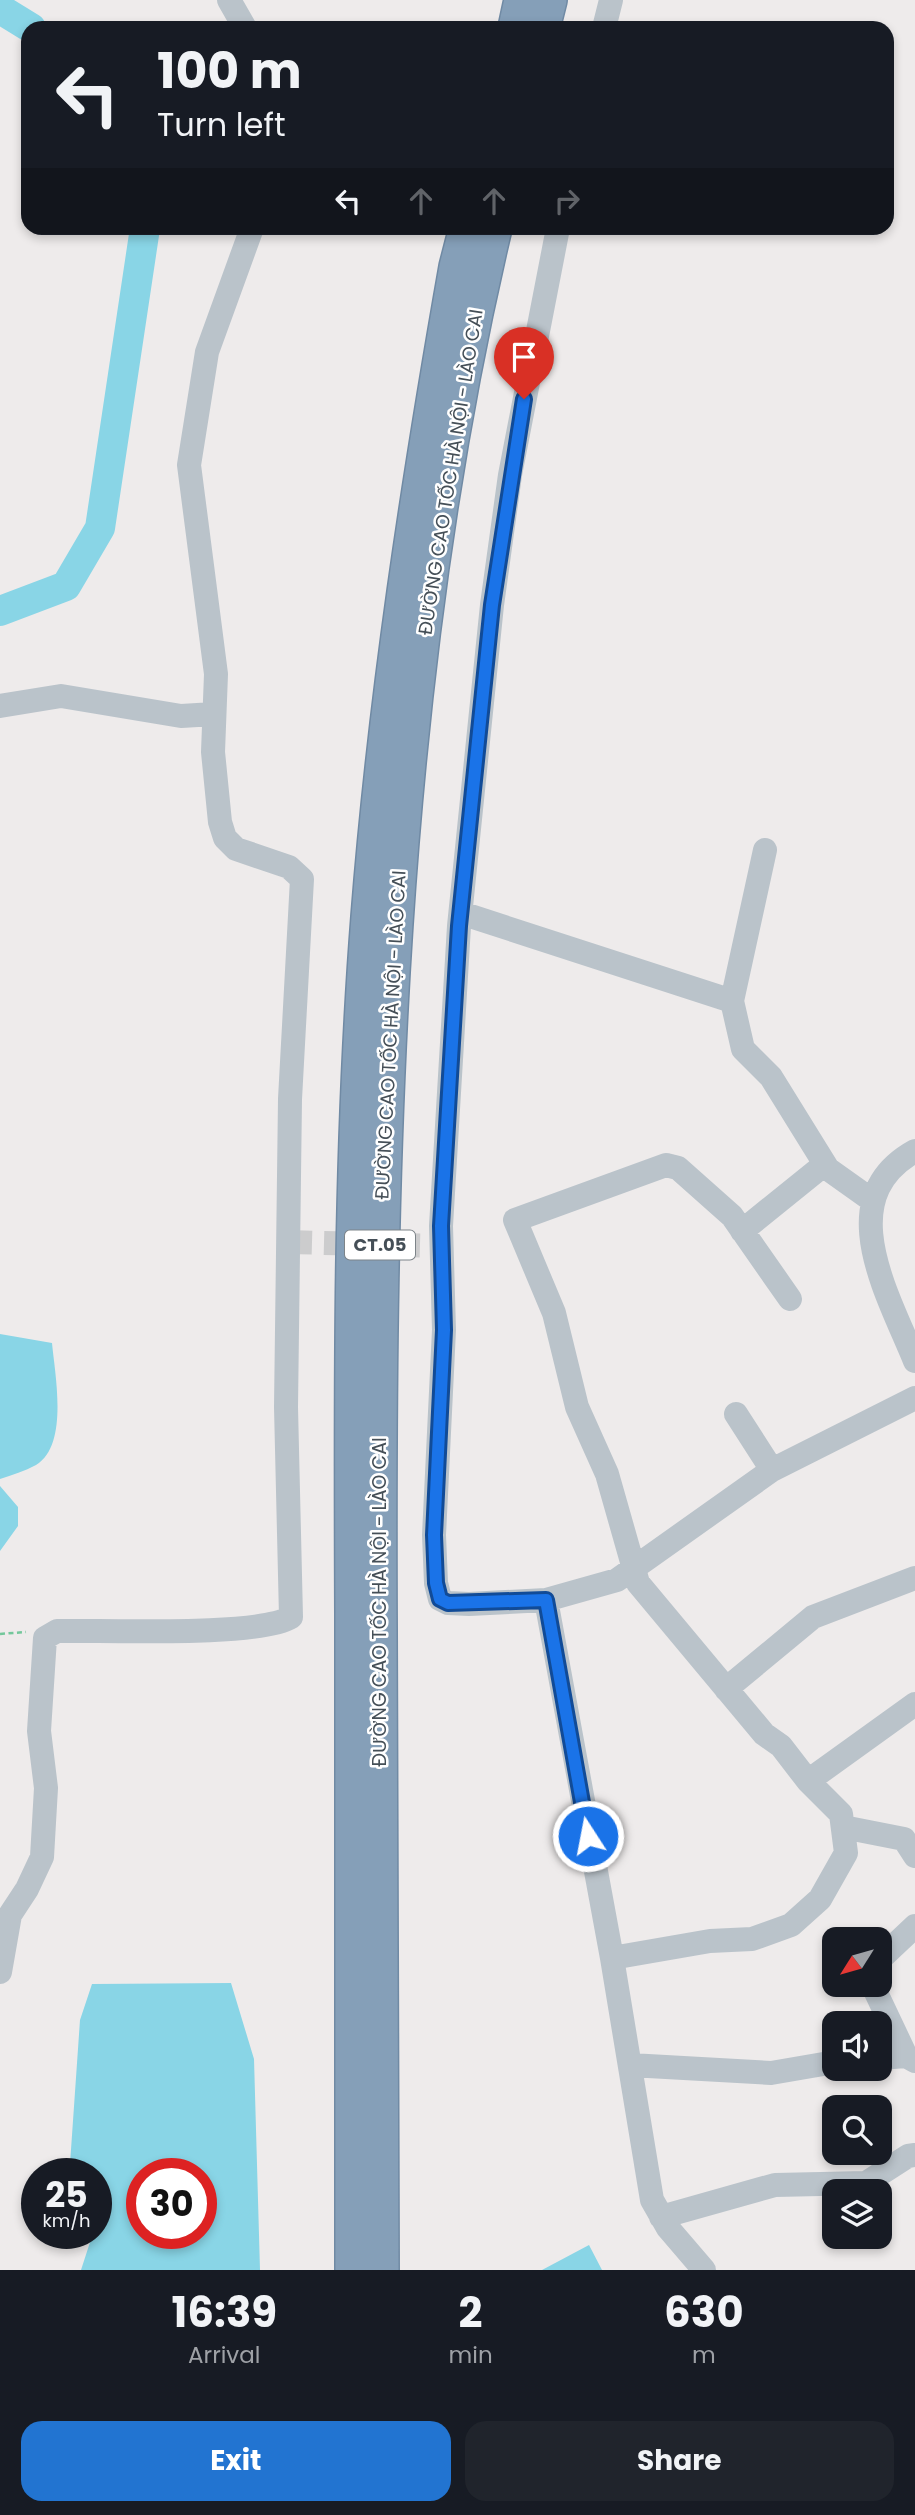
<!DOCTYPE html>
<meta charset="utf-8">
<style>
:root{--surface:#171b24;--page:#20242c;--text:#f1f3f6;--muted:#9ea1a6;--accent:#2274d1}
body{margin:0;font-family:Poppins,sans-serif;background:var(--page);color:var(--text);height:100vh;display:flex;flex-direction:column;font-size:26px;white-space:nowrap}
*{box-sizing:border-box;margin:0}
p{font-size:23px;color:var(--muted)}
.icon{flex:none;width:38px;height:38px;fill:none;stroke:currentColor;stroke-width:2;stroke-linecap:round;stroke-linejoin:round}
.map{position:relative;height:2270px;overflow:hidden}
.details{display:flex;flex-direction:column;background:var(--surface);flex:1}
.details>*{flex:none}
.top-card{position:absolute;left:21px;top:21px;width:873px;height:214px;border-radius:21px;box-shadow:0 4px 10px #0003;background:#171b24;color:var(--text);overflow:hidden}
.needle{width:46px;rotate:233deg}
.fabs{position:absolute;left:822px;top:1927px;display:grid;gap:14px}
.fabs a{display:grid;place-items:center;width:70px;height:70px;border-radius:14px;background:var(--surface);box-shadow:0 4px 10px #0003;font-size:35px}
.speed{position:absolute;left:21px;top:2158px;display:flex;gap:14px;font-size:35px;font-weight:700;text-align:center}
.speed>*{display:grid;place-content:center;width:91px;height:91px;border-radius:50%;background:var(--surface);box-shadow:0 4px 10px #0003;line-height:1}
.speed small{font-size:18px;font-weight:400}
.speed .limit{border:10px solid #d22;background:#fff;color:#111}
.pin{position:absolute;display:grid;place-items:center;width:60px;height:60px;color:#fff;margin:-72px -30px;border-radius:50% 50% 50% 0;rotate:-45deg;box-shadow:0 0 7px #0007}
.pin .icon{rotate:45deg}
.me{position:absolute;width:77px;margin:-38px;rotate:349deg;stroke-linejoin:round;filter:drop-shadow(0 0 5px #0008)}
.turn{display:flex;align-items:center;gap:24px;height:147px;padding:0 21px;font-size:32px}
.turn .icon{width:91px;height:91px;stroke-width:2.5}
.turn b{display:block;font-size:49px;line-height:60px}
.lanes{display:flex;align-items:center;height:66px;padding:0 21px;background:#0003;justify-content:center;gap:35px;direction:ltr}
.lanes .off{opacity:.35}
.eta{display:flex;justify-content:space-evenly;align-items:center;height:119px;text-align:center}
.eta b{font-size:42px;font-weight:700;line-height:49px}
.action{display:flex;gap:14px;margin-top:auto;padding:14px 21px}
.action a{flex:1;height:80px;border-radius:21px;background:var(--accent);color:#fff;font-size:28px;font-weight:700;line-height:80px;text-align:center}
.action a+a{background:var(--page);color:var(--text)}
.map>svg:first-child{display:block}
.water{fill:#89d5e6;fill-rule:evenodd}
.lines{fill:none;stroke-linecap:round;stroke-linejoin:round}
.river{stroke:#89d5e6;stroke-width:30}
.minor-tunnel{stroke:#cccccd;stroke-width:24;stroke-dasharray:24 12;stroke-linecap:butt}
.highway-casing{stroke:#708aa4;stroke-width:38}
.path{stroke:#74c79b;stroke-width:2.5;stroke-dasharray:5 3.5;stroke-linecap:butt}
.minor{stroke:#bac3ca;stroke-width:24}
.highway{stroke:#859fb8;stroke-width:35}
.route-casing{stroke:#114b97;stroke-width:18}
.route{stroke:#1a73e8;stroke-width:12}
.labels{text-anchor:middle;stroke-width:5;stroke-linejoin:round;paint-order:stroke}
.shield{fill:#fff;stroke:#7d8489;stroke-width:2}
.shield-label{font-size:18px;font-weight:bold;fill:#454f57}
.street-label{font-size:19px;fill:#454f57;stroke:#fff}
</style>
<div class="map">
<svg width="915" height="2270" viewBox="0 0 915 2270">
<rect width="100%" height="100%" fill="#eeebeb"/>
<!-- water -->
<path class="water" d="M0,1334L52,1343C55,1375 69,1445 36,1465C25,1471 12,1475 0,1479Z
M0,1486L18,1507V1526L0,1551Z
M231,1983L254,2059L260,2270H81L93,2233H96V2174L64,2173L70,2164L80,2020L92,1984ZM142,2174H201V2233H142Z
M589,2245L602,2270H542Z"/>
<g class="lines">
<!-- river -->
<path class="river" d="M0,9L31,28
M0,611L66,586L100,528L145,228"/>
<!-- minor-tunnel -->
<path class="minor-tunnel" d="M288,1242L441,1246"/>
<defs>
<path id="highway" d="M516,28L522,0
M542,28L549,0
M353,2270C352,2051 353,1832 353,1614C352,1381 351,1149 369,917C386,699 419,483 457,267L467,228
M381,2270C380,2057 380,1844 379,1631C377,1161 385,687 494,228"/>
</defs>
<!-- highway casing -->
<use href="#highway" class="highway-casing"/>
<!-- path -->
<path class="path" d="M0,1634L26,1632"/>
<!-- minor -->
<path class="minor" d="M229,0L245,28
M604,28L611,0
M558,228L510,475L492,605L459,926L441,1226L444,1330L434,1535L436,1583L440,1599L448,1603L469,1604L546,1600L617,1580L772,1470L915,1398
M0,706L61,696L181,716L214,714
M765,850L732,1001L743,1049L771,1077L828,1169L873,1201
M461,913L732,1001
M915,1151C830,1198 889,1296 915,1361
M742,1231L825,1164
M736,1414L772,1470
M546,1600L612,1958L652,2200L668,2228L704,2270
M726,1689L813,1617L915,1578
M808,1781L915,1704
M843,1827L904,1839L915,1856
M612,1958L710,1941L752,1939L791,1925L820,1899L846,1853L841,1814L808,1781L781,1746L764,1734L638,1583L607,1474L577,1407L554,1313L515,1220L666,1165L678,1168L732,1216L790,1299
M880,1959L915,1926
M0,1972L10,1915L27,1889L42,1857L46,1788L39,1731L45,1638L57,1631C103,1630 259,1637 291,1617L286,1407L290,1099L302,879L289,867L236,849L225,838L220,822L213,752L216,674L189,465L207,352L252,228
M872,1984L906,2056L915,2061
M880,2058L906,2056
M630,2065L771,2073L835,2062
M661,2217L775,2185L866,2183L908,2156L915,2155"/>
<!-- highway -->
<use href="#highway" class="highway"/>
</g>
<g class="lines">
<defs>
<path id="route" d="M524,399L492,605L459,926L441,1226L444,1330L434,1535L436,1583L440,1599L448,1603L546,1600L588,1836"/>
</defs>
<!-- route casing -->
<use href="#route" class="route-casing"/>
<!-- route -->
<use href="#route" class="route"/>
</g>
<g class="labels">
<!-- shield labels -->
<rect class="shield" x="345" y="1230.5" width="70" height="29" rx="5"/>
<g class="shield-label">
<text x="380" y="1251">CT.05</text>
</g>
<!-- street labels -->
<g class="street-label">
<text transform="translate(450 472) rotate(-81)" y="7">ĐƯỜNG CAO TỐC HÀ NỘI - LÀO CAI</text>
<text transform="translate(390 1035) rotate(-87)" y="7">ĐƯỜNG CAO TỐC HÀ NỘI - LÀO CAI</text>
<text transform="translate(379 1602) rotate(-90)" y="7">ĐƯỜNG CAO TỐC HÀ NỘI - LÀO CAI</text>
</g>
</g>
</svg>
<div class="fabs">
<a><svg class="needle" viewBox="-14 -14 28 28"><path d="M0-13l5 13h-10z" fill="#e53935"/><path d="M0 13l5-13h-10z" fill="#9ea1a6"/></svg></a>
<a><svg class="icon" aria-label="sound" viewBox="0 0 24 24"><path d="M4 9h4l5-4v14l-5-4H4zM17 9q2 3 0 6"/></svg></a>
<a><svg class="icon" aria-label="search" viewBox="0 0 24 24"><circle cx="10" cy="10" r="6"/><path d="M15 15l6 6"/></svg></a>
<a><svg class="icon" aria-label="layers" viewBox="0 0 24 24"><path d="M12 4l9 5-9 5-9-5zM3 14l9 5 9-5"/></svg></a>
</div>
<div class="speed"><div>25<small>km/h</small></div><div class="limit">30</div></div>
<div class="pin" style="left:524px;top:399px;background:#d93025"><svg class="icon" aria-label="arrive" viewBox="0 0 24 24"><path d="M6 21V4h12l-3 4 3 4H6"/></svg></div>
<svg class="me" style="left:588px;top:1836px" viewBox="-20 -20 40 40"><circle r="17" fill="#1a73e8" stroke="#fff" stroke-width="3"/><path d="M0-11L8 9 0 5-8 9z" fill="#fff"/></svg>
<div class="top-card">
<div class="turn"><svg class="icon" aria-label="left" viewBox="0 0 24 24"><path d="M17 20v-9H6M10 6l-5 5 5 5"/></svg><div><b>100 m</b>Turn left</div></div>
<div class="lanes"><svg class="icon" aria-label="left" viewBox="0 0 24 24"><path d="M17 20v-9H6M10 6l-5 5 5 5"/></svg><svg class="icon off" aria-label="ahead" viewBox="0 0 24 24"><path d="M12 20V5M6 11l6-6 6 6"/></svg><svg class="icon off" aria-label="ahead" viewBox="0 0 24 24"><path d="M12 20V5M6 11l6-6 6 6"/></svg><svg class="icon off" aria-label="right" viewBox="0 0 24 24"><path d="M7 20v-9h11M14 6l5 5-5 5"/></svg></div>
</div>
</div>
<section class="details">
<div class="eta">
<div><b>16:39</b><p>Arrival</p></div>
<div><b>2</b><p>min</p></div>
<div><b>630</b><p>m</p></div>
</div>
<div class="action"><a>Exit</a><a>Share</a></div>
</section>
